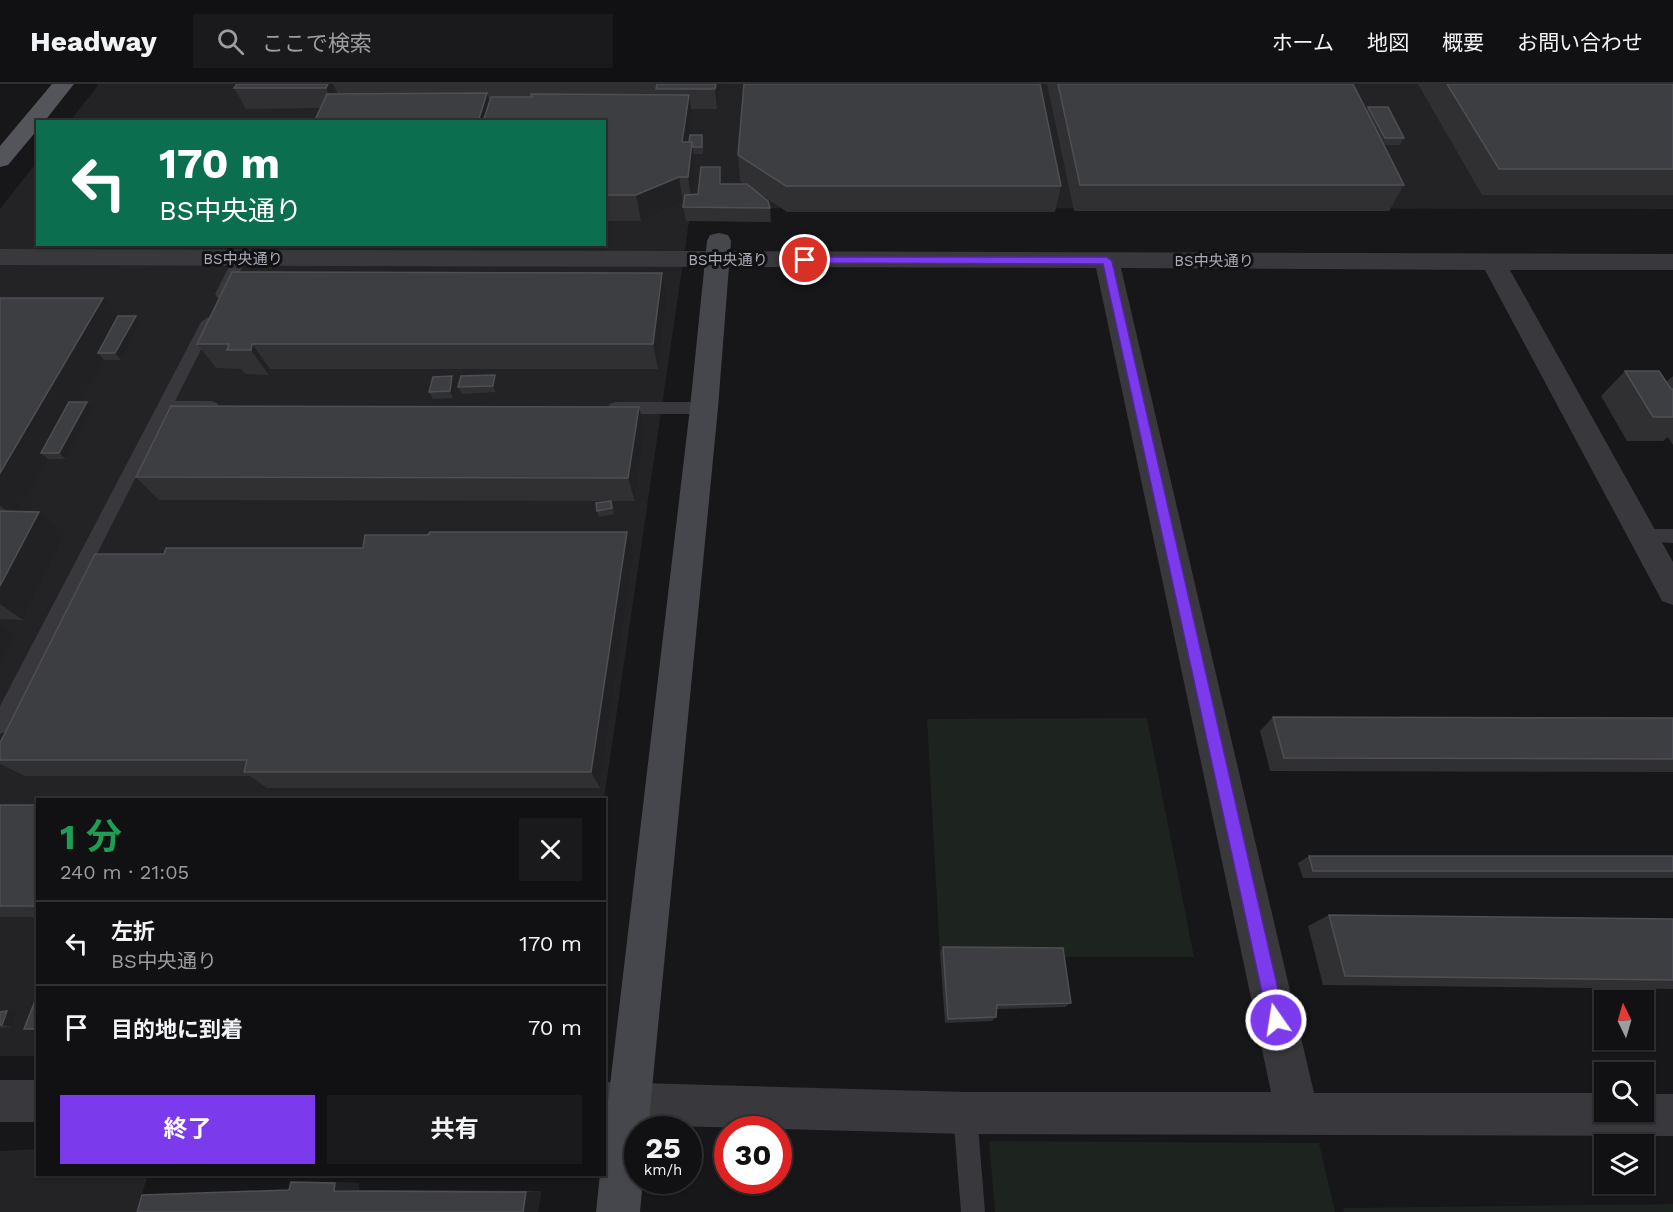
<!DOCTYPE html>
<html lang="ja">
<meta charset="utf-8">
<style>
:root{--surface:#111012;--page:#1a191b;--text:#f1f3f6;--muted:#9c9d9f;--line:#303032;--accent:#7c3aed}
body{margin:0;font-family:"Work Sans","Noto Sans JP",sans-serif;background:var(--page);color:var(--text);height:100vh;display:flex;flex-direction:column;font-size:22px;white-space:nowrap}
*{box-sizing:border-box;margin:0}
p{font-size:20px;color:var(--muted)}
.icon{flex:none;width:33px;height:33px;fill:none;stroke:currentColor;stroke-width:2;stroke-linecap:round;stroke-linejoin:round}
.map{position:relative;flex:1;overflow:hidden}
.drawer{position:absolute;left:36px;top:714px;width:570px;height:378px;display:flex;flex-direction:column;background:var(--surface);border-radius:0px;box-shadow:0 2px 4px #0004,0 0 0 2px var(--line)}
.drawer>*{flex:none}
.top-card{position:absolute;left:36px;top:36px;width:570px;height:126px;border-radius:0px;box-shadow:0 2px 4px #0004,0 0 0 2px var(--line);background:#0b6e4f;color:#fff;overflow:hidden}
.needle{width:39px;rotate:355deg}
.controls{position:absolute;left:1594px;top:906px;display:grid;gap:12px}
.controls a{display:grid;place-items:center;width:60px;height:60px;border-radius:0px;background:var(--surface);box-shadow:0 2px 4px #0004,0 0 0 2px var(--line);font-size:30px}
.speed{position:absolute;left:624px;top:1032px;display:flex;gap:12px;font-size:30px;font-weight:700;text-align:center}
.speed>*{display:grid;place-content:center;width:78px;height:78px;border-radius:50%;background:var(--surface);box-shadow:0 2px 4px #0004,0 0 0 2px var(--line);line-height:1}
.speed small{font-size:15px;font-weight:400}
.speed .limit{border:9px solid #d22;background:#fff;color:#111}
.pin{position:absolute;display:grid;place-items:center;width:51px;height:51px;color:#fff;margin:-26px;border:3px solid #fff;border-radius:50%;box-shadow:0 2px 6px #0007}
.me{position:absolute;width:66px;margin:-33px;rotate:347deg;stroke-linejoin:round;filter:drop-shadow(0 0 4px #0008)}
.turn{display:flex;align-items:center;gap:21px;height:126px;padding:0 24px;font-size:27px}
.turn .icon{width:78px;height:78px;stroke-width:2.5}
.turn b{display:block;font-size:42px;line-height:51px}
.round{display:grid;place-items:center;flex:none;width:63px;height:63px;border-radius:0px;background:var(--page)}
.overview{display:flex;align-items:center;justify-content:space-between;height:102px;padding:0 24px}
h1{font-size:36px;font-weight:700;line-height:45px;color:#1e9e55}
.primary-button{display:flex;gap:12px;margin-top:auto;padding:12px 24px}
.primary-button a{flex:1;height:69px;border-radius:0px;background:var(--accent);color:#fff;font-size:24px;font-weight:700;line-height:69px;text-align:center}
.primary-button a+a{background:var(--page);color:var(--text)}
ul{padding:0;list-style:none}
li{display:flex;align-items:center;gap:18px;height:84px;padding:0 24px;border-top:2px solid var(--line)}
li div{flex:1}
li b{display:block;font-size:22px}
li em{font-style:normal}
header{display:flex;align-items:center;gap:36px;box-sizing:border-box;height:84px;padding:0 30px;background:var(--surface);border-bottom:2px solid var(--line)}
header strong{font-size:28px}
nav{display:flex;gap:33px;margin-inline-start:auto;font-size:21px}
.search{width:420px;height:54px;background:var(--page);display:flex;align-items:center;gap:15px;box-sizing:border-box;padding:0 21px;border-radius:0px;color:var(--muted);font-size:22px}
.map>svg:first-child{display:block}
.built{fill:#232325}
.green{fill:#1d231f}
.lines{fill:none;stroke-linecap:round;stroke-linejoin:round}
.lane{fill:#38383d;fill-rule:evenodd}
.street{fill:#38383d;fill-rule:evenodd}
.secondary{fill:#46474d;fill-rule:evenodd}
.primary{fill:#54555b;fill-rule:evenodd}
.wall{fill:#303033}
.shaded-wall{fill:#212022}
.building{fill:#3d3e41;stroke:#4e4f54;stroke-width:1.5}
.route{fill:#7c3aed;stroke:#51269a;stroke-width:1.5}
.labels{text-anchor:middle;stroke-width:6;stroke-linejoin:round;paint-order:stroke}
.far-street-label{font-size:15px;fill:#aaacb7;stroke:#121113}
</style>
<header>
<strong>Headway</strong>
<div class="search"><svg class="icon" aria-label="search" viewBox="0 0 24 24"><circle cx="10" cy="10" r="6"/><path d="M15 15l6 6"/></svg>ここで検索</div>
<nav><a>ホーム</a><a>地図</a><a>概要</a><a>お問い合わせ</a></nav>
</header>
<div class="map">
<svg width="1673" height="1128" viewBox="0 0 1673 1128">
<rect width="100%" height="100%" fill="#171618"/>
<!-- built -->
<path class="built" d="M99,0H1673V125L691,124L604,715L38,716L37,972H0V125L37,78L38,160H604V38L70,37Z
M37,1065L38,1090L148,1091L136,1128H0V1067Z"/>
<!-- green -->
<path class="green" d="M1147,634L1194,873H940L927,635Z
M989,1057L1319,1059L1335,1128H995Z
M1673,1120V1128H1344L1343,1124Z"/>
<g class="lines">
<!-- lane -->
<path class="lane" d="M240,171L247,175L227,213L222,215L217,213L215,210L233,175Z
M208,233L215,238L175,317H212L217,319L220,323L217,327L212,329L169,328L7,647L0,650V622L201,238Z
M615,318H704L709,320L712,324L709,328L704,330H615L610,328L607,324L610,320Z
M1642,445H1673V459L1636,457L1634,452L1636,447Z
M965,1017L973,1021L977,1029L985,1128H961L953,1029L957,1021Z"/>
<!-- street -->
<path class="street" d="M0,165L1673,170V186H1510L1673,478V521L1662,517L1485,186L1121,184L1314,1009H1605V1028H1644V1010H1673V1052L965,1050L604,1040V998L965,1008H1271L1096,184L0,181Z
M0,996H38V1038H0Z"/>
<!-- secondary -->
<path class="secondary" d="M719,149L728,151L731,157L718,324L648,1046H638V1096H643L640,1128H596L600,1090H604V1052L690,324L707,157L710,151Z"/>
<!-- primary -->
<path class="primary" d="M52,0H74L44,38H38V45L8,81L0,83V62Z"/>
</g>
<!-- wall -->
<path class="wall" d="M237,0H721L717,25H691L693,37L691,51H702L703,58V70H694L696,84L693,110H698L720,83L722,100H745L740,97L738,71L1061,102L1055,128H787L759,109L770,124L771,138L686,137L683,123L684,119L641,137H604V38L320,24L246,25L234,4Z
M1047,0H1353L1366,27L1368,23L1404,54L1400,61H1384L1404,101L1389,127H1074Z
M1418,0H1673V111H1482Z
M0,214L118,232L141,239L121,276H104L80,318H87L93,325L66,375H48L19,427L66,450L23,536L0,535Z
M667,215L658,285H270L269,291L245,290L241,285L216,284L197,260Z
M1625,287L1666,298L1673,292V361L1668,353L1663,357H1627L1601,312Z
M495,291L498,297L496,308L462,310L458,303Z
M452,292L456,299L453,314L433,315L429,308Z
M639,323L645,347L635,417L159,416L136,393Z
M613,423L614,430L599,433L597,427Z
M634,470L600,704H267L250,692H25L0,680V676Z
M1273,633L1673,675V688L1270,687L1260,647Z
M0,721H38V833H0Z
M1309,772H1673V794H1303L1298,779Z
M1329,831L1673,835V905L1323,901L1308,842Z
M943,863L1071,919L1065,923L997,925L996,933L992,937L945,939L940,869Z
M0,928L17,929L13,943L0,944Z
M291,1098H318L359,1099V1106L541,1107L538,1128H137L289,1106Z"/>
<!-- shaded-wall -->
<path class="shaded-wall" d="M328,0H333L340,14L335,24L326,4Z
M716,0H721L717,25L715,5Z
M487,9L495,35V38H478Z
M689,11L693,37L686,84L682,58Z
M692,58L696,84L692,119L688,93Z
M720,83L722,97L721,114L720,100Z
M679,93L683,119L641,137L636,111Z
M662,189L667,215L658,285L653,260Z
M103,214L124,239L98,269L104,276L51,369H41L48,375L15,434L0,421V389Z
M136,232L141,239L121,276L115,269Z
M252,260L270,285L269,291L251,266Z
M495,291L498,297L496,308L493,302Z
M452,292L456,299L453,314L450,307Z
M87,318L93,325L66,375L59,369Z
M639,323L645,347L635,417L628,394Z
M39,428L66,450L23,536L0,520V502Z
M627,448L634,470L600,704L591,688Z
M0,541L14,550L0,577Z
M7,927L17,929L13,943L2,941Z
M335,1099H359V1106L334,1107Z
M541,1107L538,1128H523L526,1108Z"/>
<!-- building -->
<path class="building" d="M237,0H328L326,4H234Z
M657,0H716L715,5H656Z
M744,0H1040L1061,102H786L738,71Z
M1058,0H1353L1404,101H1080Z
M1447,0H1673V85H1499Z
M487,9L478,38H314L327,10Z
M531,10L689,11L682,58H692L688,93H679L636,111H604V38H483L491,13H532Z
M1368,23H1388L1404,54H1385Z
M690,51H702V63H693L692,58H689Z
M701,83H720V100H747L768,117L770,124L683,123L685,111L698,110Z
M232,188L662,189L653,260H252L251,266H227L229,260H197Z
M0,214H103L0,389Z
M118,232H136L115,269H98Z
M1625,287H1659L1671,305H1673V333H1653Z
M495,291L493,302L458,303L461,292Z
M452,292L450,307L429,308L433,293Z
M69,318H87L59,369H41Z
M171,322L639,323L628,394L136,393Z
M611,417L612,424L597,427L596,419Z
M0,427L39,428L0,502Z
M430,448H627L591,688H244L247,676H0V659L95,470H164L166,464H363L365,451H428Z
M1273,633L1673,634V675L1284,674Z
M0,721H38V822H0Z
M1309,772H1673V787H1313Z
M1329,831L1673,835V896L1345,892Z
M943,863L1063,864L1071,919L997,921L996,933L948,935Z
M35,917H38V945H24Z
M7,927L2,941H0V928Z
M291,1098L335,1099L334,1107L526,1108L523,1128H137L142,1111L289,1106Z"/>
<!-- route -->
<path class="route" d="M805,173H1107L1112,177L1285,936L1282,942L1276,944L1271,942L1268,936L1103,180L801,179L800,176Z"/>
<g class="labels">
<!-- far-street labels -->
<g class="far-street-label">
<text x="243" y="180">BS中央通り</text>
<text x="728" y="181">BS中央通り</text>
<text x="1214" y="182">BS中央通り</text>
</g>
</g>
</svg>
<div class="controls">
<a><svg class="needle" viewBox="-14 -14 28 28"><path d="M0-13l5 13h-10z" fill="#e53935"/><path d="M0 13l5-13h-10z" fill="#9c9d9f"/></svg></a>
<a><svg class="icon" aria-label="search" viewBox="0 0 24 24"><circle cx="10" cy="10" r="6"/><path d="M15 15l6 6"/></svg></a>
<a><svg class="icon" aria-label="layers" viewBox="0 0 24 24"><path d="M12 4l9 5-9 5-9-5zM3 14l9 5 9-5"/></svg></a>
</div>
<div class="speed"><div>25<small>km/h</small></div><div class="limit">30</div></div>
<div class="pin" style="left:805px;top:176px;background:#d93025"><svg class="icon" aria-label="arrive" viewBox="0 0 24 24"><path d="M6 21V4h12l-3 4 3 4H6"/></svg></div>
<svg class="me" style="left:1276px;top:936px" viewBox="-20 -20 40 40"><circle r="17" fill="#7c3aed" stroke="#fff" stroke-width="3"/><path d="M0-11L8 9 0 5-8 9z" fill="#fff"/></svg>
<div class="top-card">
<div class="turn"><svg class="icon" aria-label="left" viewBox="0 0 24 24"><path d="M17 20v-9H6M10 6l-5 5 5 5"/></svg><div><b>170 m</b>BS中央通り</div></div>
</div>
<section class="drawer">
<div class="overview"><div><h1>1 分</h1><p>240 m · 21:05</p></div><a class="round"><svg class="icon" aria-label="close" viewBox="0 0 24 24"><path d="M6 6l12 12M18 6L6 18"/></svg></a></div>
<ul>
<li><svg class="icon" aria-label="left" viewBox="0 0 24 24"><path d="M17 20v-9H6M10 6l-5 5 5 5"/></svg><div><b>左折</b><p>BS中央通り</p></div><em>170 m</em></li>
<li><svg class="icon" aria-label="arrive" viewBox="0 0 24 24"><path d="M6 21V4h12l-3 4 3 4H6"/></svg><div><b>目的地に到着</b></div><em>70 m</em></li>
</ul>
<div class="primary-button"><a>終了</a><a>共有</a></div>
</section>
</div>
